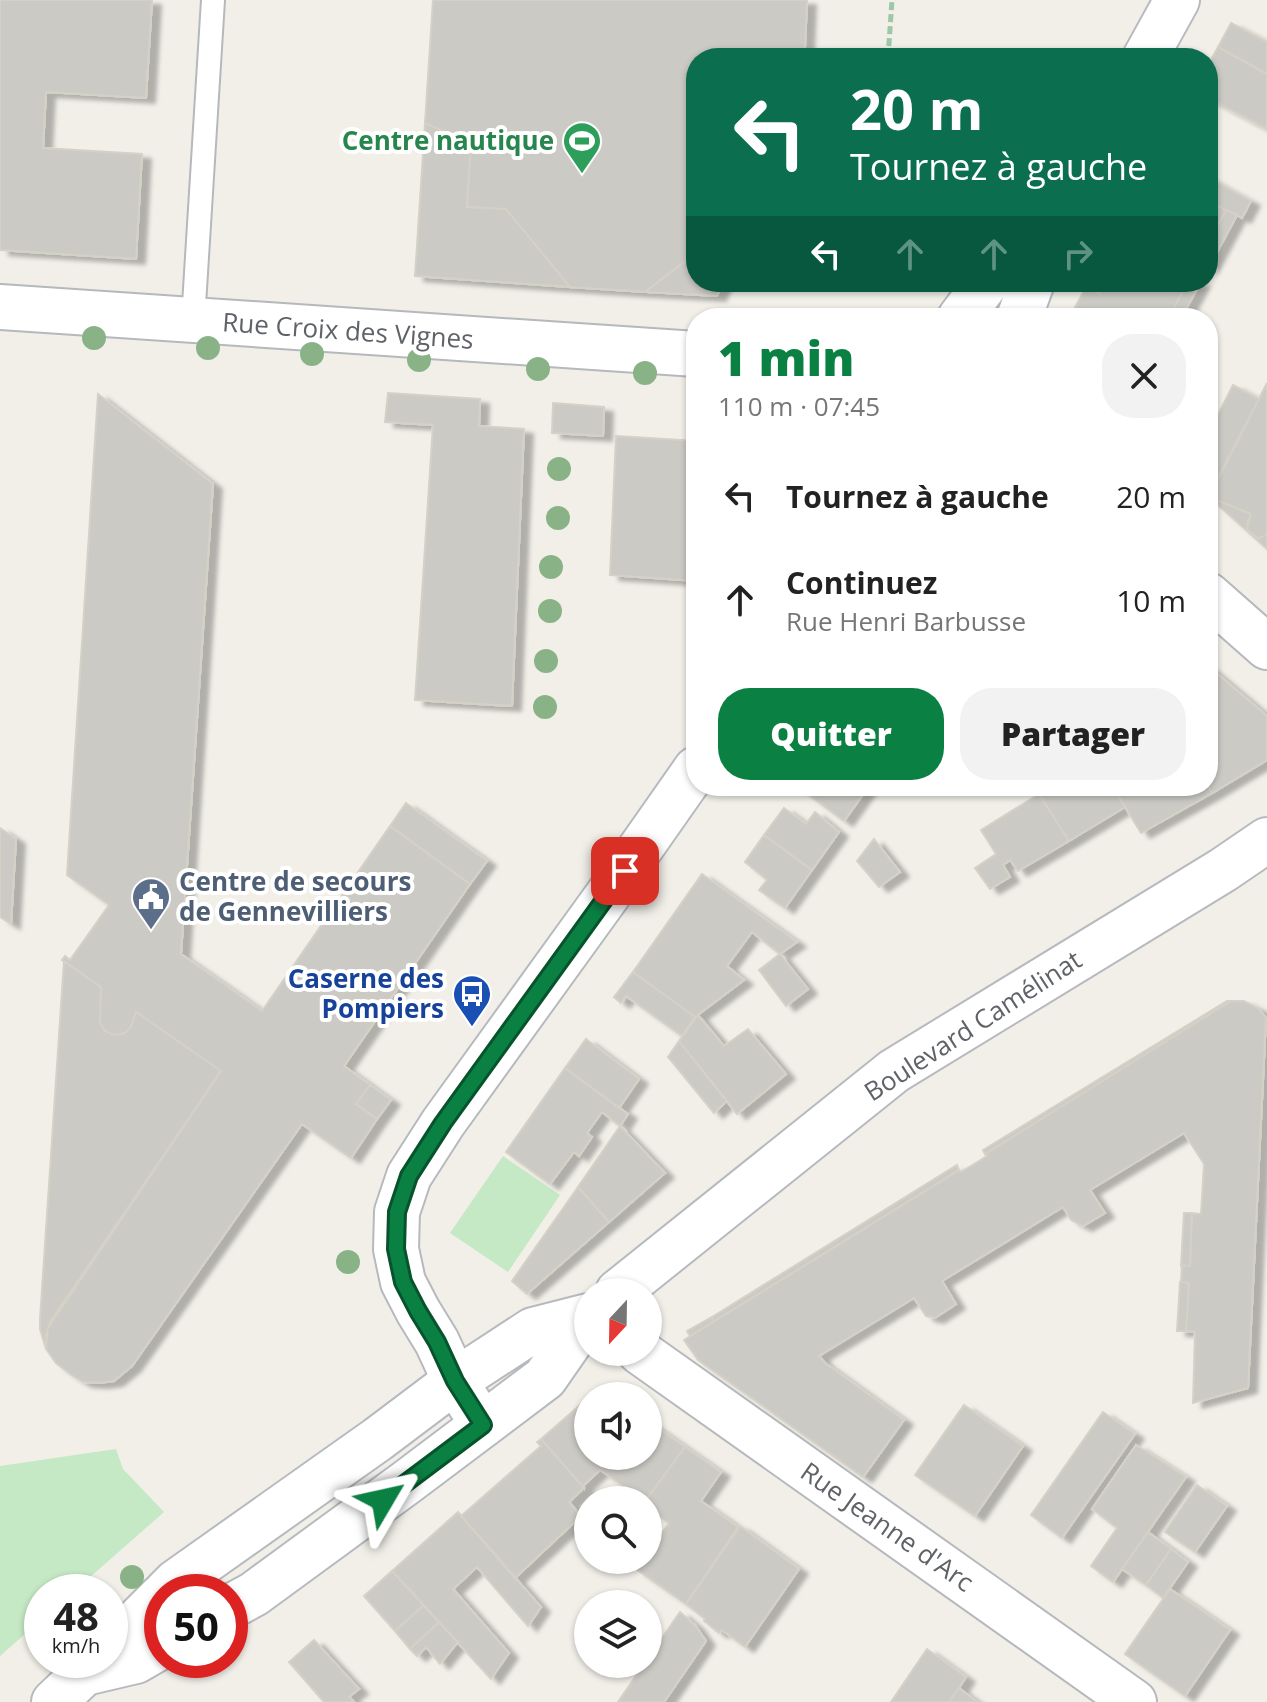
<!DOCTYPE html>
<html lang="fr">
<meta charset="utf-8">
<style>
:root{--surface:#fff;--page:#f2f2f2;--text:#222;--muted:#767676;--accent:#0b8043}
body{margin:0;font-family:"Open Sans",sans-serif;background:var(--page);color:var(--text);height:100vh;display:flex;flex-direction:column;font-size:30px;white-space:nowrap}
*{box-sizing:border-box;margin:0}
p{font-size:26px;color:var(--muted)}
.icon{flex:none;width:44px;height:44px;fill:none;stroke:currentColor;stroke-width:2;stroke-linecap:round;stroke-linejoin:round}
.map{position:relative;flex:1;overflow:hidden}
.details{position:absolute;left:686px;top:308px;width:532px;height:488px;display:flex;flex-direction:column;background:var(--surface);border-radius:32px;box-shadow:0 2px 6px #0004}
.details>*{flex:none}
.top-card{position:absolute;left:686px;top:48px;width:532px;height:244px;border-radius:32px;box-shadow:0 2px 6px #0004;background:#0b6e4f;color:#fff;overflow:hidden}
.needle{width:52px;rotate:202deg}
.buttons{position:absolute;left:574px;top:1278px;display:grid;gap:16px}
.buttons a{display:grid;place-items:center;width:88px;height:88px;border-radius:50%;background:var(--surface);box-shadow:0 2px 6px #0004;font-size:40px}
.speed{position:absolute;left:24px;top:1574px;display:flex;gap:16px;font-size:40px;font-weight:700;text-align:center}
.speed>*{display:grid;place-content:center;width:104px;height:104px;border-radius:50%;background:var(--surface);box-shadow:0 2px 6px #0004;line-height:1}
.speed small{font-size:20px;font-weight:400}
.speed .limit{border:12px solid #d22;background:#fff;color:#111}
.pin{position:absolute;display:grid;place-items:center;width:68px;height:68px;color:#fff;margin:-34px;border-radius:16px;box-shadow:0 4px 12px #0006}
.me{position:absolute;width:88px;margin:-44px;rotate:54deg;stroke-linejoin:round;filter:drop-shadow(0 0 6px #0008)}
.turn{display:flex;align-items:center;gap:28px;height:168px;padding:0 32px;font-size:36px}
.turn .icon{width:104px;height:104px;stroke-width:2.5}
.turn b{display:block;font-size:56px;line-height:68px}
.lanes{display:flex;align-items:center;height:76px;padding:0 32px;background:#0003;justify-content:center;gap:40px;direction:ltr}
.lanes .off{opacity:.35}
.round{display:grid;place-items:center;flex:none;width:84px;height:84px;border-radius:32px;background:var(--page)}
.overview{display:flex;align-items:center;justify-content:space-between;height:136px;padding:0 32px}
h1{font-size:48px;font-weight:800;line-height:60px;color:var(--accent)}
.action{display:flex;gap:16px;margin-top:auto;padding:16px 32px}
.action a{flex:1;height:92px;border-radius:32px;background:var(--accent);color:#fff;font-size:32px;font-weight:800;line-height:92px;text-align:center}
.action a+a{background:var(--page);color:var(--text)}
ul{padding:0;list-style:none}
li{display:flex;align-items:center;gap:24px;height:104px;padding:0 32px}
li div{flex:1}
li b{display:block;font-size:30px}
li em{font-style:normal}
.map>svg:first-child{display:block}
.green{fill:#c5e8c5}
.building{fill:#cccac5;stroke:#d6d1c6;stroke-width:2;filter:url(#shadow)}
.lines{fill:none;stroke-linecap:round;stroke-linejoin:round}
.lane-casing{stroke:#b5b8bc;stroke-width:26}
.street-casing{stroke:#b5b8bc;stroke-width:48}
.secondary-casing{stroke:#b6babf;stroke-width:48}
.path{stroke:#9cc7a9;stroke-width:5;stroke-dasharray:8 4;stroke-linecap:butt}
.lane{stroke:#fff;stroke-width:22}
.street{stroke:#fff;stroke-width:44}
.secondary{stroke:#fff;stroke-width:44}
.tree{fill:#89b387}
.route-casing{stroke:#07532c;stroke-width:20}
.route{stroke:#0b8043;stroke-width:14}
.labels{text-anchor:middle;stroke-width:8;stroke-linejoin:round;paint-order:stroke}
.leisure-label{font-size:26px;font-weight:bold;fill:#27864d;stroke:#fff;text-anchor:end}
.street-label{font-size:26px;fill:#5f6368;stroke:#fff}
.service-label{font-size:26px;font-weight:bold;fill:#4e5e75;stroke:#fff;text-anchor:start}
.transit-label{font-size:26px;font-weight:bold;fill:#164399;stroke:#fff;text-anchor:end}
</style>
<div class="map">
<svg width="1267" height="1702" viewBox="0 0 1267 1702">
<defs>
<filter id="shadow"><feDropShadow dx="9" dy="5" stdDeviation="2" flood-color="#0004"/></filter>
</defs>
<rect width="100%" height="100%" fill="#f1efe8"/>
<!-- green -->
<path class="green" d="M503,1156L560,1195L508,1272L450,1233Z
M116,1449L123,1469L164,1512L73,1592H42V1619L0,1656V1466Z"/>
<!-- building -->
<path class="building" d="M0,0H152L146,98L46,92L43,148L142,154L136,259L0,250Z
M433,0H807L805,48L803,58H696V253L645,292L570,287L506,209L467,207L471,143L425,123Z
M1231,23L1267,42V74L1218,47Z
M1218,47L1267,74V129L1208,98V65Z
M425,123L471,143L467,207L506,209L570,287L415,276Z
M1208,177L1251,201L1242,218L1208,201Z
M1208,201L1226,210L1208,244Z
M1226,210L1237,215L1208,269V244Z
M696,253V282H723L717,296L645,292Z
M1107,282H1188L1168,318H1091L1074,309L1086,287L1100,294Z
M1188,282H1201L1181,318H1168Z
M1267,383V535L1258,538L1250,534L1247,529L1251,514L1209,497Z
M1233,385L1259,399L1218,478L1208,473V434Z
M388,393L480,399L479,426L524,429L512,706L415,700L433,425L385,422Z
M98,394L213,484L181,954L262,1011L390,826L470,884L344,1066L370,1085L356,1104L377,1119L351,1158L302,1124L132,1366L114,1381L99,1383L83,1382L70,1374L56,1363L46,1349L48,1328L221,1071L136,1012L131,1027L125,1033L114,1035L105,1031L100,1023L101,987L62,960L65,956L70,960L109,905L67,875Z
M553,403L604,407L603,436L552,433Z
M616,436L696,441V581L610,575Z
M1209,497L1251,514L1247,524L1248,531L1258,538L1267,535V549Z
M1208,666L1267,716V760L1212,793L1208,786Z
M797,786H869L844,821Z
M1051,786H1112L1125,807L1069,841L1039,794Z
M1112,786H1208L1212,793L1141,833Z
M1039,794L1069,841L1018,871L1010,860L1003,865L1010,877L990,889L975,868L996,854L981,830Z
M406,803L487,861L470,884L390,826Z
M784,808L806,824L815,812L839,832L812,870L764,835Z
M0,828L16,839L11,924L0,917Z
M764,835L812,870L785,908L759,890L767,880L745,862Z
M874,839L900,872L879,887L857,861Z
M702,874L797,942L780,954L752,932L727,966L744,980L695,1017L633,972Z
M780,954L808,989L786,1006L759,970Z
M64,961L101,987L100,1023L105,1031L114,1035L125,1033L131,1027L136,1012L221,1071L50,1322L46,1335V1349L40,1329V1319Z
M633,972L695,1017L682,1036L626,996L621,1003L614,997Z
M1227,1001H1231L985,1154L983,1150Z
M1231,1001H1244L1258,1008L1266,1018L1248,1388L1193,1403L1195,1332L1186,1331L1189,1283L1181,1282L1182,1265L1190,1266L1192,1213L1201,1214L1204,1164L1184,1133L1090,1190L1105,1213L1083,1226L1071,1220L1063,1207L942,1281L956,1304L935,1318L926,1316L914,1298L819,1356L825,1363L904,1420L863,1477L698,1360L684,1340L959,1170L961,1172L987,1156L985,1154Z
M698,1015L724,1046L748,1029L786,1074L737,1114L679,1041Z
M586,1039L639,1079L619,1108L565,1068Z
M679,1041L727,1101L714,1113L668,1057Z
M565,1068L628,1114L620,1126L602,1112L587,1133L592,1137L579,1156L574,1152L550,1184L506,1152Z
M370,1085L391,1100L377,1119L356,1104Z
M620,1126L665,1173L609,1222L578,1187Z
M957,1165L959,1170L783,1279L714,1321L712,1317Z
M578,1187L609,1222L527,1294L512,1281Z
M1184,1213H1192L1190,1266H1181Z
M1180,1282L1189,1283L1186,1331H1177Z
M712,1317L714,1321L690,1336L687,1331Z
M588,1398V1456H648V1421L685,1447L646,1500H636L622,1490L625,1487L600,1470L584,1485V1488L541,1439Z
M964,1405L1023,1446L975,1516L915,1475Z
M1103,1412L1135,1434L1062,1538L1031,1515Z
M541,1439L584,1488L569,1502L581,1516L515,1578L461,1516L541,1446L537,1442Z
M1136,1445L1186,1477L1113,1582L1091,1566L1117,1528L1092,1509Z
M685,1447L721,1472L701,1501L738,1527L686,1604L636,1569L643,1560H648V1552L669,1523L648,1508V1500H646Z
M1197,1485L1227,1506L1195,1552L1165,1532Z
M458,1512L541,1607L528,1626L477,1567L453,1589L509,1653L491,1679L392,1571Z
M740,1526L799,1569L745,1647L722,1630L719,1633L704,1621L705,1619L686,1604Z
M1148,1532L1171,1549L1146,1585L1122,1569Z
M1171,1549L1188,1562L1163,1598L1146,1585Z
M392,1571L424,1605L395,1631L364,1596Z
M1170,1589L1230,1630L1185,1696L1125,1654Z
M424,1605L439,1622L410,1649L395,1631Z
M680,1612L695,1625L706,1641L664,1702H618L644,1664H648V1658Z
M439,1622L458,1642L440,1664L426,1647L417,1656L410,1649Z
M314,1640L359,1689L349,1697L354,1702H324L289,1662Z
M927,1649L966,1677L959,1688L949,1702H891Z
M959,1688L977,1702H949Z"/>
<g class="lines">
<defs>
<path id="lane" d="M193,321L213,0"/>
<path id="street" d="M0,307L696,354
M1208,595L1267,647
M640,1352L1134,1702"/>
<path id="secondary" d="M1145,58L1177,0
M960,318L987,282
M1019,318L1032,282
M618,1292L894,1071L1223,870L1267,840
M483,1425L455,1381L437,1342L418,1311L403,1282L396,1249L397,1212L409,1176L443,1123L607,896L696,769
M166,1592L176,1582L378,1439L455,1381L533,1330L588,1316
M230,1607L254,1594L407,1482L545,1378L588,1316
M110,1648L162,1596
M85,1673L136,1661L162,1646
M54,1702L98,1660"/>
</defs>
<!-- lane casing -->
<use href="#lane" class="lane-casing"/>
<!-- street casing -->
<use href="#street" class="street-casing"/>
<!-- secondary casing -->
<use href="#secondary" class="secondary-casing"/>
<!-- path -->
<path class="path" d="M888,58L892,0"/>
<!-- lane -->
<use href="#lane" class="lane"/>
<!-- street -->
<use href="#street" class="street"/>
<!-- secondary -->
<use href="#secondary" class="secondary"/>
</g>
<!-- trees -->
<g class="tree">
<circle cx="94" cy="338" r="12"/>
<circle cx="208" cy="348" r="12"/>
<circle cx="312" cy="354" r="12"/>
<circle cx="419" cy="360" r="12"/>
<circle cx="538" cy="369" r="12"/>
<circle cx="645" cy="373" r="12"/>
<circle cx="559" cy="469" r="12"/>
<circle cx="558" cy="518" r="12"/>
<circle cx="551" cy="567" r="12"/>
<circle cx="550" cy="611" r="12"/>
<circle cx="546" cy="661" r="12"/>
<circle cx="545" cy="707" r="12"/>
<circle cx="348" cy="1262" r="12"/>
<circle cx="132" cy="1577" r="12"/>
</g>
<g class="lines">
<defs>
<path id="route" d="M383,1500L483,1425L455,1381L437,1342L418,1311L403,1282L396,1249L397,1212L409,1176L443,1123L625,871"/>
</defs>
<!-- route casing -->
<use href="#route" class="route-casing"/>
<!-- route -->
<use href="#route" class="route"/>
</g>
<!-- icons -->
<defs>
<symbol id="stadium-pin" viewBox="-11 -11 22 30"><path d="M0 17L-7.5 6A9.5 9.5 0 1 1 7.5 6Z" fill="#2e9e5b" stroke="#fff"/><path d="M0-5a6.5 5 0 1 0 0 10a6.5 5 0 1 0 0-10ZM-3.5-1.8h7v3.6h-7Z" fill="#fff"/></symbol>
<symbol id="civic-pin" viewBox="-11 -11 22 30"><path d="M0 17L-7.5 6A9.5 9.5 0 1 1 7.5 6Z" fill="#5c6f8a" stroke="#fff"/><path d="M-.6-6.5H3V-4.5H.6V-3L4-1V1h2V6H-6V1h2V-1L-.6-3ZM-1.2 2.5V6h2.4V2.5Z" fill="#fff"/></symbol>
<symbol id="bus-pin" viewBox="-11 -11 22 30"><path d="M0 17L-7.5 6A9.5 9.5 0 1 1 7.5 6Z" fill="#1a4fb4" stroke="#fff"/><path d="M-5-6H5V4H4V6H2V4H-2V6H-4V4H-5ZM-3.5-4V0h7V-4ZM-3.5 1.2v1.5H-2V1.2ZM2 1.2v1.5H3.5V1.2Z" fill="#fff"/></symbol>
</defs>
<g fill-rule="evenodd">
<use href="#stadium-pin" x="560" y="119" width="44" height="60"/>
<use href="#civic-pin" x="129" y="875" width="44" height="60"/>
<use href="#bus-pin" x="450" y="972" width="44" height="60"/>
</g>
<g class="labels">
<!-- leisure labels -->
<g class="leisure-label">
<text x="554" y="150">Centre nautique</text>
</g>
<!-- street labels -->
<g class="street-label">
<text transform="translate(348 331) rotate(4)" y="9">Rue Croix des Vignes</text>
<text transform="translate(973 1026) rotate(-33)" y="9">Boulevard Camélinat</text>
<text transform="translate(887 1527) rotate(35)" y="9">Rue Jeanne d'Arc</text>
</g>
<!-- service labels -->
<g class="service-label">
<text x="179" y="891">Centre de secours<tspan x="179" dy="30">de Gennevilliers</tspan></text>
</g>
<!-- transit labels -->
<g class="transit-label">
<text x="444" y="988">Caserne des<tspan x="444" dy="30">Pompiers</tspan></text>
</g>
</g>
</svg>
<div class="buttons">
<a><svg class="needle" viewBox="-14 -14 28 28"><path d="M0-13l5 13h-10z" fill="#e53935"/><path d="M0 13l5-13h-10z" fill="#767676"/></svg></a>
<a><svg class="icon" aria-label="sound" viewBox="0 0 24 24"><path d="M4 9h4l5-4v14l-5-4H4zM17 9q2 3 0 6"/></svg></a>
<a><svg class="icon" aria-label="search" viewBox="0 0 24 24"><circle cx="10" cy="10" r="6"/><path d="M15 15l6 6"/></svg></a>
<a><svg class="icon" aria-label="layers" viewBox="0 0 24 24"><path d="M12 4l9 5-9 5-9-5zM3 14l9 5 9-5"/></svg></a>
</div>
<div class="speed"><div>48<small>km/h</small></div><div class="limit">50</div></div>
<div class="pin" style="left:625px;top:871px;background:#d93025"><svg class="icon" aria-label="arrive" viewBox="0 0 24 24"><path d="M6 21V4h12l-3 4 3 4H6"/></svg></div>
<svg class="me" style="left:383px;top:1500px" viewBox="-20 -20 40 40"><path d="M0-17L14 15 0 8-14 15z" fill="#0b8043" stroke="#fff" stroke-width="4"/></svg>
<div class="top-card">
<div class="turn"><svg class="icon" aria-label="left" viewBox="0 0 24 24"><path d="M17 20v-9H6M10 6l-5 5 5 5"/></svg><div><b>20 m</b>Tournez à gauche</div></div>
<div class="lanes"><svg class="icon" aria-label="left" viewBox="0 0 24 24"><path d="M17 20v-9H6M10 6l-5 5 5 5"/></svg><svg class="icon off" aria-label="ahead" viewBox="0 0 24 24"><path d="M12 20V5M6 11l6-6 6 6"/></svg><svg class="icon off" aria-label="ahead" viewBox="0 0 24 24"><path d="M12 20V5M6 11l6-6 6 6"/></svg><svg class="icon off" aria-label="right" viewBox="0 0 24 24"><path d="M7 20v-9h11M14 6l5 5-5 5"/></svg></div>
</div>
<section class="details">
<div class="overview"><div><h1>1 min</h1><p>110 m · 07:45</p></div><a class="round"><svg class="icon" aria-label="close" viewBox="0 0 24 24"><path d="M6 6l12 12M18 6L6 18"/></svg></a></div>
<ul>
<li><svg class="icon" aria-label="left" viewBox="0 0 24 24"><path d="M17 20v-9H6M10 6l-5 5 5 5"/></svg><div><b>Tournez à gauche</b></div><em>20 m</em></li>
<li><svg class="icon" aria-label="ahead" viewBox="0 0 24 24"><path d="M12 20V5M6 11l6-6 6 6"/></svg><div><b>Continuez</b><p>Rue Henri Barbusse</p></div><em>10 m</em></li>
</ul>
<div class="action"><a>Quitter</a><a>Partager</a></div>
</section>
</div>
